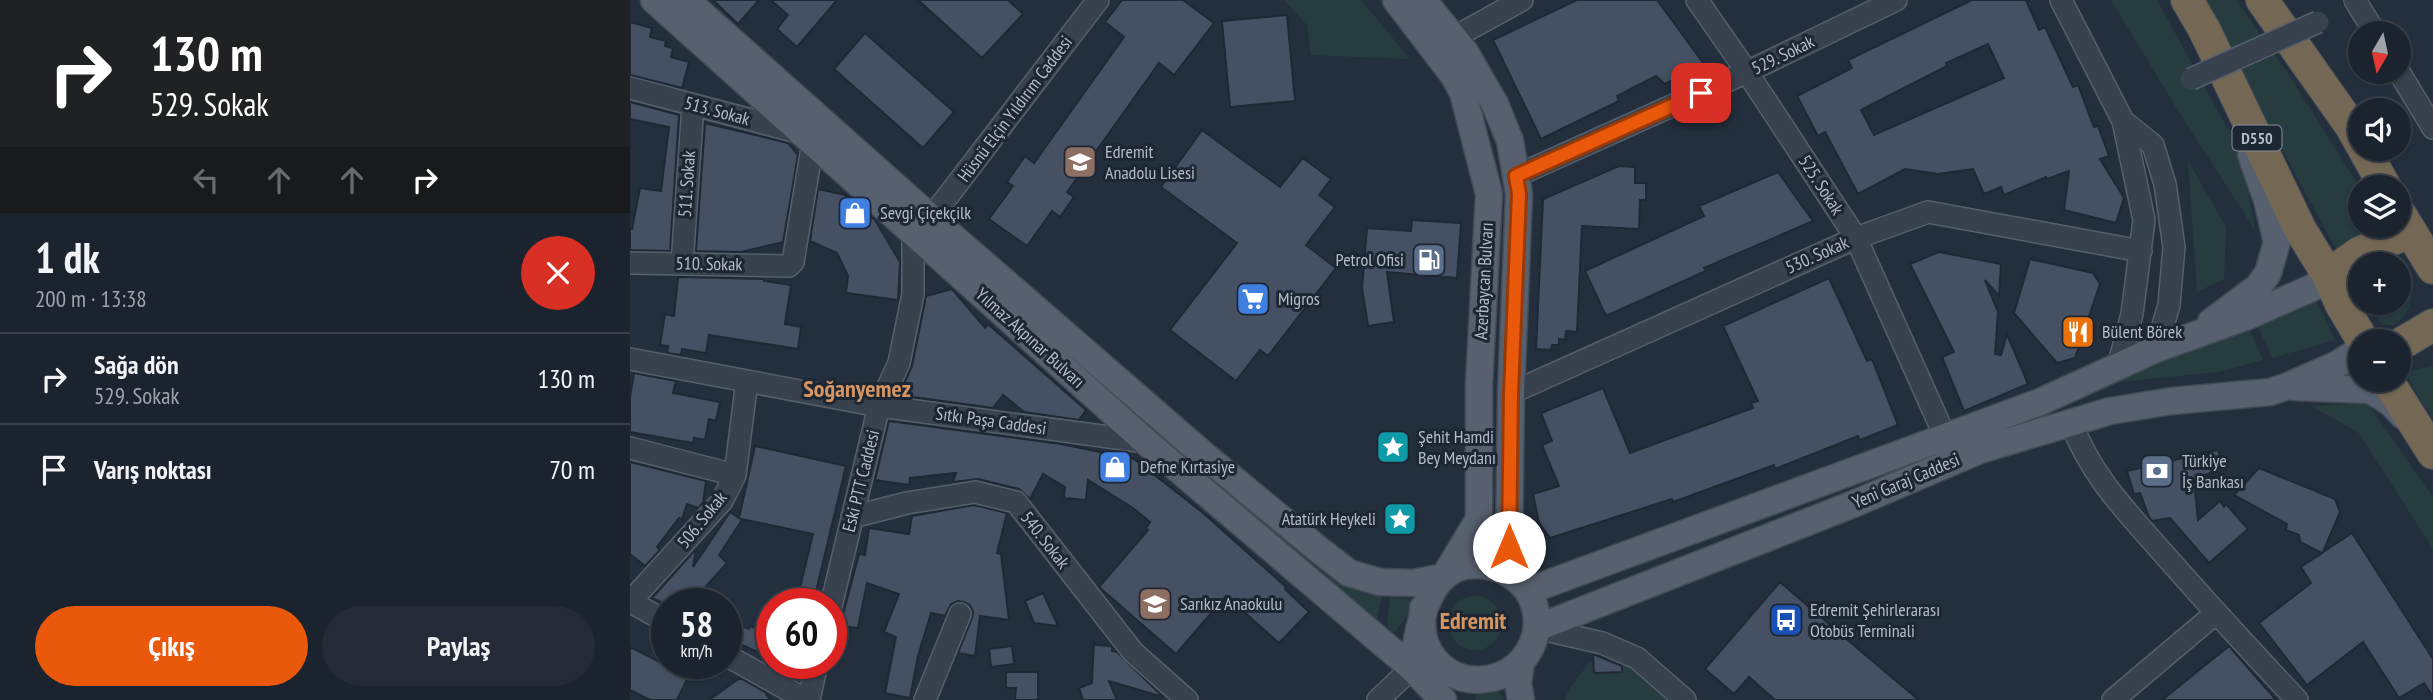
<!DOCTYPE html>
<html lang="tr">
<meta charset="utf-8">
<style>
:root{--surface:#1b232e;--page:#242b36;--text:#f1f3f6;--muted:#a0a4aa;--line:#39404a;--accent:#ea580c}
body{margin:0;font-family:"PT Sans Narrow",sans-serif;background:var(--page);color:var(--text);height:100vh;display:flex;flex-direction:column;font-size:26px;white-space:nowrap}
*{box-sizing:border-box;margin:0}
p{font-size:23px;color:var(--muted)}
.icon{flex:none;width:38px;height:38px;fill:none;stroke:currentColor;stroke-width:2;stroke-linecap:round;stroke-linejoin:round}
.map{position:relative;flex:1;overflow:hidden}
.details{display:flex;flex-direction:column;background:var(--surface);width:630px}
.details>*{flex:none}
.banner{background:#202124;color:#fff;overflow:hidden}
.needle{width:46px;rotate:189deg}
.tools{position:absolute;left:1718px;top:21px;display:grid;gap:14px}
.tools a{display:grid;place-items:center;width:63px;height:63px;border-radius:50%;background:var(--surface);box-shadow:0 2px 5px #0004,0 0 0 2px var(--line);font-size:35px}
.speed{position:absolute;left:21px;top:588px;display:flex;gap:14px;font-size:35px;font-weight:700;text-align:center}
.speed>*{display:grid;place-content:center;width:91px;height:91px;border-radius:50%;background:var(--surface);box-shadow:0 2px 5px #0004,0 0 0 2px var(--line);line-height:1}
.speed small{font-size:18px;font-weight:400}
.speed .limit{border:10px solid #d22;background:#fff;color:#111}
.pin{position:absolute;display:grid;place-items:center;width:60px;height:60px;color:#fff;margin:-30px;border-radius:14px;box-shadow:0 4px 10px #0006}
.me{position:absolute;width:77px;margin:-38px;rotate:0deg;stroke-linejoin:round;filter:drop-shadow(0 0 5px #0008)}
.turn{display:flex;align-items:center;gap:24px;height:147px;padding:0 35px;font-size:32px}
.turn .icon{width:91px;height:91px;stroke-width:2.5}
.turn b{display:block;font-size:49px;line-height:60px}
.lanes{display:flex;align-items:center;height:66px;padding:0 35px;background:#0003;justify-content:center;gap:35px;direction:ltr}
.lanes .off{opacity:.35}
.round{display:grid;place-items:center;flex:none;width:74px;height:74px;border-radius:37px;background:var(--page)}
.headline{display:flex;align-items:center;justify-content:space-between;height:119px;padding:0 35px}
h1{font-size:42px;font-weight:600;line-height:52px}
.button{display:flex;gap:14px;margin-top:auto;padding:14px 35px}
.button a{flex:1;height:80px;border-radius:42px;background:var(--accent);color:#fff;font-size:28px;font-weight:600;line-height:80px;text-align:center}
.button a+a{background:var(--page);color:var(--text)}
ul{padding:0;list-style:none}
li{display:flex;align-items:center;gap:21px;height:91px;padding:0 35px;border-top:2px solid var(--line)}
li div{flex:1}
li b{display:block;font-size:26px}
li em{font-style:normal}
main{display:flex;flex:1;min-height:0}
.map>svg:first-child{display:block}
.green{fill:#263c3f}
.building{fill:#455162;stroke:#1f2835;stroke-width:2;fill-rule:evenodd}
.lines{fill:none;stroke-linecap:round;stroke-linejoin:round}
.minor-casing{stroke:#565f6c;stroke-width:24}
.major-casing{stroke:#414a57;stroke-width:29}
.highway-casing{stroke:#434c59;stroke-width:34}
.minor{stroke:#38414e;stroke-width:21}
.major{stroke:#56606e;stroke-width:26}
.highway{stroke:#746855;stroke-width:32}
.minor-bridge-casing{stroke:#565f6c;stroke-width:24;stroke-linecap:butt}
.minor-bridge{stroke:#38414e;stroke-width:21}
.route-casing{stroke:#983908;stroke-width:18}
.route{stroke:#ea580c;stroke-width:12}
.labels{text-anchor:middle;stroke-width:6;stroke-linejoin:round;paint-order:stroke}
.shield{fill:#1d2633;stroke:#878f9c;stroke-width:2}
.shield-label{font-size:16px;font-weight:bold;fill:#b4bcc9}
.street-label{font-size:18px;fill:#b4bcc9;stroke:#1d2633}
.poi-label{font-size:18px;fill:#b4bcc9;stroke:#1d2633;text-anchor:start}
.district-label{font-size:24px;font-weight:bold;fill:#d59563;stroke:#1d2633}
</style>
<main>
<section class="details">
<div class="banner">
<div class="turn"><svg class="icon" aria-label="right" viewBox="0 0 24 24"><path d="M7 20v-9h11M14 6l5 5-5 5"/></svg><div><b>130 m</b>529. Sokak</div></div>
<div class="lanes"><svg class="icon off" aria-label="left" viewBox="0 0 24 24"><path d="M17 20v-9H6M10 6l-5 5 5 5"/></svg><svg class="icon off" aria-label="ahead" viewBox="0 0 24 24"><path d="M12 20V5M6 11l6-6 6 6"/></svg><svg class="icon off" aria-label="ahead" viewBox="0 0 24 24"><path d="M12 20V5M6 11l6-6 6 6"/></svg><svg class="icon" aria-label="right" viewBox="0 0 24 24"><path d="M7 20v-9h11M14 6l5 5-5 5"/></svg></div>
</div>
<div class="headline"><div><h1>1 dk</h1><p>200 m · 13:38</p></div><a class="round" style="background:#d93025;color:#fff"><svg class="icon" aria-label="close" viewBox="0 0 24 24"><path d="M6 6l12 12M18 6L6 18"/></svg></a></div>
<ul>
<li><svg class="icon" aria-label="right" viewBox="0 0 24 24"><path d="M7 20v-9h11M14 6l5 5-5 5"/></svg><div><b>Sağa dön</b><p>529. Sokak</p></div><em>130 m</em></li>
<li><svg class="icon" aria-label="arrive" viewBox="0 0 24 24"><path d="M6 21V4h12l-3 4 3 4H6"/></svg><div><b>Varış noktası</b></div><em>70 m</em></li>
</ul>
<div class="button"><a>Çıkış</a><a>Paylaş</a></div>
</section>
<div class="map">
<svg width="1803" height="700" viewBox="0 0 1803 700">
<rect width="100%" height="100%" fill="#242f3e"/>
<!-- green -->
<path class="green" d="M654,0H731L780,59L681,55L677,25Z
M1481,0H1527L1612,155L1625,230L1547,109Z
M1571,0H1606L1661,78L1731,190V226H1749L1706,249Z
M1558,161L1596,227L1594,279L1567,292Z
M1769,271C1803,286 1760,362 1739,303H1769Z
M1684,296L1705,340L1642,358L1625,320Z
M1617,324L1633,360L1588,372L1490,382L1459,390Z
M1803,366V420L1774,372Z
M1737,403L1803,497V549L1729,433L1682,406Z
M616,504L665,548L715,586L752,596L747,619L749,626L612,508L613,505Z
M818 623a27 27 0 1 1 54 0a27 27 0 1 1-54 0Z
M760,597L778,599L782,604L778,615L764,633L757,625Z
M992,658L1039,700H935L939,689L959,663Z
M867,689L874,700H845L848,690Z"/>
<!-- building -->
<path class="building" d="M83,0H129L108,24Z
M141,0H207L167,47L147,29L158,15Z
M288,0H378L393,14L352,58Z
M492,0H553L584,23L544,75L529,63L437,192L444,197L430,217L422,211L397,246L359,219L383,186L377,182L395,156L404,163L494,37L475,22Z
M947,0H1027L1074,64L1035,84L1026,76L987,96L989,101L911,139L863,40Z
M1342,0H1396L1409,30L1415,27L1443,87L1448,85L1464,127L1468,126L1479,156L1470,159L1494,198L1486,223L1434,210L1439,171L1417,179L1416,177L1374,195L1371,187L1354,194L1343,169L1308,174L1275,169L1228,194L1195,132L1188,136L1167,96L1222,68L1218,60ZM1358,44L1374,78L1244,135L1231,110L1317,66L1316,63Z
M657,15L665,101L600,107L592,21Z
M0,22L22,28L20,37L36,41L35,46L43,48L41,57L59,62L52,88L0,75Z
M235,33L324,112L293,148L204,69Z
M0,102L49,115L40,251L0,250V229H2L10,188L31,191L39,127L0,119Z
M75,123L158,143L168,155L153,242L111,252L66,251Z
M572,130L650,187L673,158L701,179L689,195L705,207L676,245L706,268L638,356L630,350L606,381L540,330L607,243L531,187Z
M989,166L1005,167V183H1016V200H1010L1009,229L952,226L947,332L936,331L935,340L929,339V345H922L921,350L906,349L913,199Z
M1148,172L1183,221L1074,268L1076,271L976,316L955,271L1074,216L1069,206Z
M188,189L215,195L245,220L270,262L268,300L216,293L218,276L207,253L180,241Z
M782,220L831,223L827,278L757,272L764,322L738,326L732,288L737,228L781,231Z
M1309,252L1371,264L1369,296L1355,280L1368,312L1365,354L1371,355L1377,334L1398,384L1334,411L1312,357L1324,352L1280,264Z
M1400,259L1463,273L1470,284L1445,358L1427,363L1384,313Z
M48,277L134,279V281L161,285L155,324L171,327L168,349L79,335L76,353L52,349L51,355L37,353L38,346L30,345L35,314L44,316Z
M1199,278L1237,361L1242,359L1268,425L1230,440L1228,436L1145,469L1144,465L1043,502L1042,499L920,538L909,523L903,494L929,486L912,445L922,441L911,413L973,388L1000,453L1123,408L1121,403L1128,401L1093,326Z
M322,289L355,328L358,324L456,410L449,420L394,412L373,395L363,408L269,395L282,366L296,296Z
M4,373L46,381L43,393L90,402L86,421L79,419L75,440L64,438L63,443L0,432V397Z
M259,421L431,444L504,459L572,512L656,587L655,589L679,612L649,643L596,596L546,654L469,587L518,530L516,528L520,522L503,508L458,480L456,500L434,498L435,487L413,474L400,499L389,489L348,479L323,482L326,473L280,478L279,485L245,480Z
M125,446L216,466L183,604H166L183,534L111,519L112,520L89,555L97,563L60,604H35L22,598L66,549L63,567L100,512L109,518Z
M1588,450L1594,467L1564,480L1568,520L1590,501L1594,507L1596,504L1618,529L1579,563L1540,518L1522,521L1519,517L1510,493L1504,494L1497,471Z
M0,462L76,481L73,503L68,508L57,504L52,519L49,518L27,547L30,550L15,566L0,554Z
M1629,468L1705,499L1710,512L1693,552L1722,533L1803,659V697L1794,683L1769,698L1733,642L1677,685L1629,623L1681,583L1671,567L1692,553L1670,542L1669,535L1656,530L1657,524L1604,495Z
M344,505L377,513L367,553L371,554L379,620L350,616L345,656L328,653L342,618L343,612L340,605L334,602L328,601L321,604L315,616L301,613L288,656L280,698L255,693L266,637L254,632L269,594L237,583L228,628L210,626L229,554L235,555L239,528L279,534L282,516Z
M1150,582L1240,659L1289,700H1145L1119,677L1104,694L1075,669Z
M413,593L428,626L404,623L395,601Z
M142,607V658L96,638V619L119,629L120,626L131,630Z
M464,640L466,645L482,646V651L487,652L533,697L479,681L487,700H453L449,688L462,683Z
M382,646L384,664L361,667L359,649Z
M1599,646L1646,700H1532Z
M0,647L32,663H65L47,700H20L0,690Z
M963,654L992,666V672L964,673Z
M376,672H408V700H385L386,688H376Z
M110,678L135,692L140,700H79Z"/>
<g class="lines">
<defs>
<path id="minor" d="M1067,0L1117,72L1226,238L1322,452
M1431,0L1493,121L1514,220L1502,314L1488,367
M1725,0L1745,33
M823,38L892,0
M1769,72L1803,128
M0,88L171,133
M1493,121L1523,145L1535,184L1544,247L1539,305L1526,349
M886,176L1117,72L1266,0
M301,218L468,0
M0,263L159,266L163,262L183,142
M52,264L63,105
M0,359L249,406L516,442
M881,393L1226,238L1298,212L1511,251
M1441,422C1461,476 1496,511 1533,553C1577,603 1622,652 1667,700
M0,448L105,475
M222,517L277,503L345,492L386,502L503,652L557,700
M0,602L92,501L105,475L117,381
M1,602L37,622
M201,606L249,406L269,363L283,294V234
M907,628L972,643L1007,658L1055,700
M96,655L176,700
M179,700L187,663
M295,700L330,614
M748,700L782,668
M1483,700L1586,613"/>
<path id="major" d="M24,0L516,442L782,668L813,700
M56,0L301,218L574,455L688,549L719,573L750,582L783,583L814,577L849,519V385L859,194L833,93L824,76L766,0
M793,0L835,52L865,104L880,141L889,194L881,393L879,547L898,591L1410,402L1526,349L1618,316L1684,287L1698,275
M1581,322L1628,287L1638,273L1647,242L1637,200L1621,155
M1663,387L1740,390L1761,403L1773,416
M907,628L1221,505L1350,450L1480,411L1542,401L1640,392L1658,386L1708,364L1731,349
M782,668C790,626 795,556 857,566C873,569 887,577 897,590C906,603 909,621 905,636C891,689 817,696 796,645C791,633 792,620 793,608
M891,700L888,683L891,663"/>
<path id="highway" d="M1557,0L1574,29L1670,229L1698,275L1711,304L1733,341
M1632,0L1721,126L1731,144
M1734,149L1755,187
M1770,214L1803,268
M1698,275L1729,253L1780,232
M1769,345L1803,325
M1757,380L1803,453"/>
</defs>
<!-- minor casing -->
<use href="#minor" class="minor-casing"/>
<!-- major casing -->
<use href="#major" class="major-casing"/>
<!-- highway casing -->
<use href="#highway" class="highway-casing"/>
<!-- minor -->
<use href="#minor" class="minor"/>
<!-- major -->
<use href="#major" class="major"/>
<!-- highway -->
<use href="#highway" class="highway"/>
<defs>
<path id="minor-bridge" d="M1561,79L1688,22"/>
</defs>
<!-- minor-bridge casing -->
<use href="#minor-bridge" class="minor-bridge-casing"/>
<!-- minor-bridge -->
<use href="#minor-bridge" class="minor-bridge"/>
</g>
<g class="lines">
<defs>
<path id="route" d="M879,547L881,393L889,194L886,176L1071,93"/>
</defs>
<!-- route casing -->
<use href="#route" class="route-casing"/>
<!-- route -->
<use href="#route" class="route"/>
</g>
<!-- icons -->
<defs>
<symbol id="school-square" viewBox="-11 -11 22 22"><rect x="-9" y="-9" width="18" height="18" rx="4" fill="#8d6e63" stroke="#1d2633"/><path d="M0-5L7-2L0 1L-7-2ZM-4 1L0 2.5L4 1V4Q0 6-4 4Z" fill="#fff"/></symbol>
<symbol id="shop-square" viewBox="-11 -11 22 22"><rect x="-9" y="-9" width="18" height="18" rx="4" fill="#3f7fe0" stroke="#1d2633"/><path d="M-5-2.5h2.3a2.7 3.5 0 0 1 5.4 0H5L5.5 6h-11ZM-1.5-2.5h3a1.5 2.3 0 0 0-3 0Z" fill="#fff"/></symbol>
<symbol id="fuel-square" viewBox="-11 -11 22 22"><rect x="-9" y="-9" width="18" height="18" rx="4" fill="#5c6f8a" stroke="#1d2633"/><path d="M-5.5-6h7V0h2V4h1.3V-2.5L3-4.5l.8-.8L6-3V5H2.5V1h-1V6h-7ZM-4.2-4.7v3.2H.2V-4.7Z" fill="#fff"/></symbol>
<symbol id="supermarket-square" viewBox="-11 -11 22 22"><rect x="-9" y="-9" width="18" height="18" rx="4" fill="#3f7fe0" stroke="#1d2633"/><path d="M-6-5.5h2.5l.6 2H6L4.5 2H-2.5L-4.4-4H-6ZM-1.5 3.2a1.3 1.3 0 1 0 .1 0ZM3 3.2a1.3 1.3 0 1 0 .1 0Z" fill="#fff"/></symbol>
<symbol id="restaurant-square" viewBox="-11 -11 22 22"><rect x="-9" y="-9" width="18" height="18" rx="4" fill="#e8710a" stroke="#1d2633"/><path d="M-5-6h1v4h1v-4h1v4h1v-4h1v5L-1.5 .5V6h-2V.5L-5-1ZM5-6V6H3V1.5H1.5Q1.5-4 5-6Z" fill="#fff"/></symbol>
<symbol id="sight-square" viewBox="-11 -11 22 22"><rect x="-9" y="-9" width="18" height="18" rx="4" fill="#0f9aa8" stroke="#1d2633"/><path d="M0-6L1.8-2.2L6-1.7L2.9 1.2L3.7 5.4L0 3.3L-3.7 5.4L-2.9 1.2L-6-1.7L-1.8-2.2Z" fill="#fff"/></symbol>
<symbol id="bank-square" viewBox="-11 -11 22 22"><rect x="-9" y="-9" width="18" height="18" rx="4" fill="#5c6f8a" stroke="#1d2633"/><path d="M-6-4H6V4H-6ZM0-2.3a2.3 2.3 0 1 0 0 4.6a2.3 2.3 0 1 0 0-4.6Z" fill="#fff"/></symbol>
<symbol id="bus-square" viewBox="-11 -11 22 22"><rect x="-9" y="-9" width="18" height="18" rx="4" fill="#1a4fb4" stroke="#1d2633"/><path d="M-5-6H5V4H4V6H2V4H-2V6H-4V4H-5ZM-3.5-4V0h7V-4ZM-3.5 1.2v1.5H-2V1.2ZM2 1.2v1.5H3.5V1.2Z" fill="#fff"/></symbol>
</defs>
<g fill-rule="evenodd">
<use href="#school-square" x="431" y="143" width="38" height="38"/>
<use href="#shop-square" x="206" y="194" width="38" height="38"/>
<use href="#fuel-square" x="780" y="241" width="38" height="38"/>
<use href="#supermarket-square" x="604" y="280" width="38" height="38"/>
<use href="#restaurant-square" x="1429" y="313" width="38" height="38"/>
<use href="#sight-square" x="744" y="428" width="38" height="38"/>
<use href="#shop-square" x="466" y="448" width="38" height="38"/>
<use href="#bank-square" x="1508" y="452" width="38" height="38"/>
<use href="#sight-square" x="751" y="500" width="38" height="38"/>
<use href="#school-square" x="506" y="585" width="38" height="38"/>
<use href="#bus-square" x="1137" y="601" width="38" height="38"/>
</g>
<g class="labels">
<!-- shield labels -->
<rect class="shield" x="1602.5" y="125.5" width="49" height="25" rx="5"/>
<g class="shield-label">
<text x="1627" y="144">D550</text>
</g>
<!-- street labels -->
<g class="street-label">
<text transform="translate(1153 55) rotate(-26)" y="6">529. Sokak</text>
<text transform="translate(385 109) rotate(-53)" y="6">Hüsnü Elçin Yıldırım Caddesi</text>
<text transform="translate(87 111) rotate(15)" y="6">513. Sokak</text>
<text transform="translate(57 184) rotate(-86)" y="6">511. Sokak</text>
<text transform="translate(1191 185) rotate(57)" y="6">525. Sokak</text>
<text transform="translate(1187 255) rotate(-24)" y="6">530. Sokak</text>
<text transform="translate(79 264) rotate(1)" y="6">510. Sokak</text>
<text transform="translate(854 281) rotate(-87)" y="6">Azerbaycan Bulvarı</text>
<text transform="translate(400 338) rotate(42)" y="6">Yılmaz Akpınar Bulvarı</text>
<text transform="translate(361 421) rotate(8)" y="6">Sıtkı Paşa Caddesi</text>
<text transform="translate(231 481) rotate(-76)" y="6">Eski PTT Caddesi</text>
<text transform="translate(1276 481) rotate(-23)" y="6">Yeni Garaj Caddesi</text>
<text transform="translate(72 520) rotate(-51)" y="6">506. Sokak</text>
<text transform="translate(415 540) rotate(52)" y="6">540. Sokak</text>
</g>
<!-- poi labels -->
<g class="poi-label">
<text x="475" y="158">Edremit<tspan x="475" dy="21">Anadolu Lisesi</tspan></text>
<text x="250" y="219">Sevgi Çiçekçilk</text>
<text x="774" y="266" text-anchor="end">Petrol Ofisi</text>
<text x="648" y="305">Migros</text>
<text x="1472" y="338">Bülent Börek</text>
<text x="788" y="443">Şehit Hamdi<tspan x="788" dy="21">Bey Meydanı</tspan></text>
<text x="1552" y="467">Türkiye<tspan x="1552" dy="21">İş Bankası</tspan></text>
<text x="510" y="473">Defne Kırtasiye</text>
<text x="746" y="525" text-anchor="end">Atatürk Heykeli</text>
<text x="550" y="610">Sarıkız Anaokulu</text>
<text x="1180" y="616">Edremit Şehirlerarası<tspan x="1180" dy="21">Otobüs Terminali</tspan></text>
</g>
<!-- district labels -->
<g class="district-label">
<text x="227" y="397">Soğanyemez</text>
<text x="843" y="629">Edremit</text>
</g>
</g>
</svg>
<div class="tools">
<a><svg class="needle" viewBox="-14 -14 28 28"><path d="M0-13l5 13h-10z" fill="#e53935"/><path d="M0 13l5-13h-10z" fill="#a0a4aa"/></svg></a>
<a><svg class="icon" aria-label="sound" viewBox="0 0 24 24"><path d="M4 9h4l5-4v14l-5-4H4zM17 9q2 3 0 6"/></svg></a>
<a><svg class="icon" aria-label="layers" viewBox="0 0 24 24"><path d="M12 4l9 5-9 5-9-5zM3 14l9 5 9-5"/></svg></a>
<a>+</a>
<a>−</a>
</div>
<div class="speed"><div>58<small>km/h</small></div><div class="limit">60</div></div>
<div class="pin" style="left:1071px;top:93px;background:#d93025"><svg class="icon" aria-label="arrive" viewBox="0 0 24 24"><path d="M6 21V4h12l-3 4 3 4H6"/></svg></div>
<svg class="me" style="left:879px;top:547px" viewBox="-20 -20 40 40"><circle r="19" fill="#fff"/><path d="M0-13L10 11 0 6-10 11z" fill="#ea580c"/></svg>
</div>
</main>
